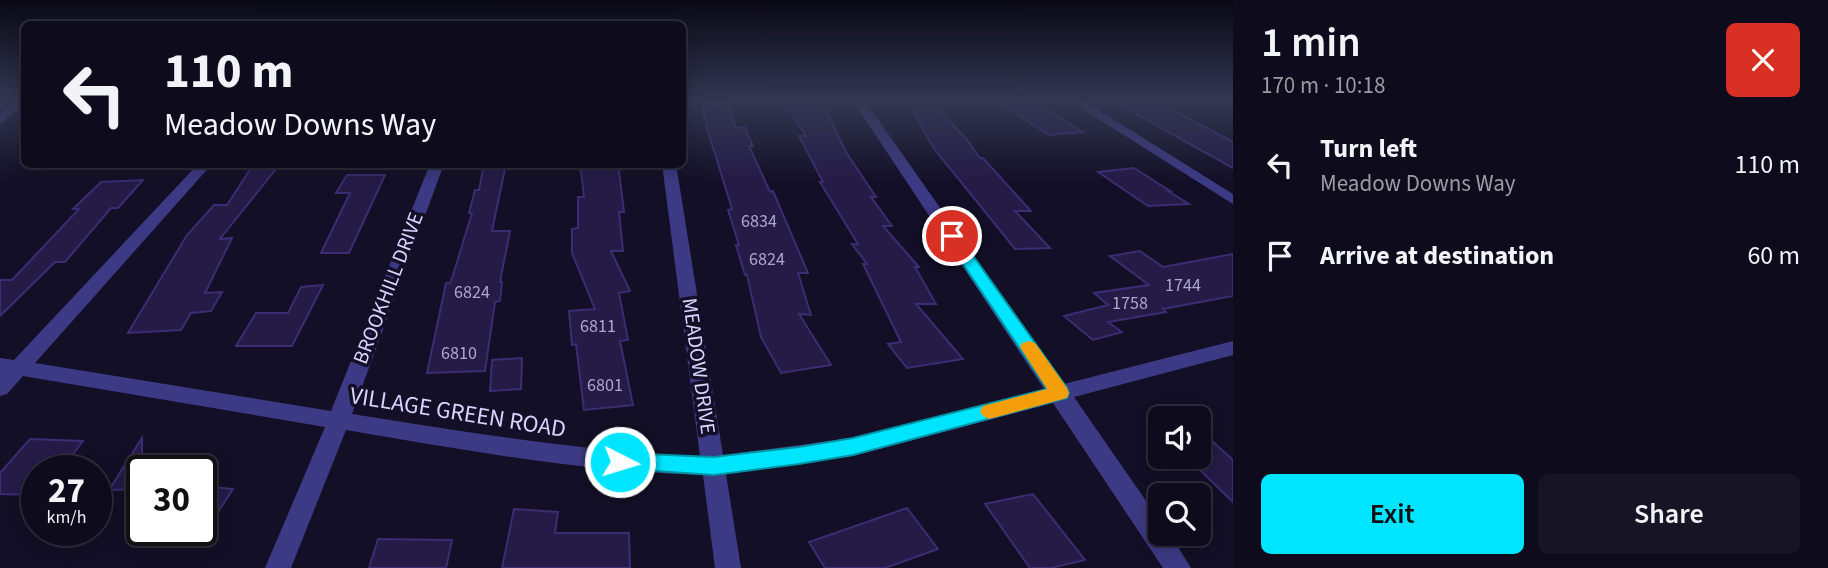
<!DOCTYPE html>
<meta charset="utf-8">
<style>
:root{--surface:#0e0b1c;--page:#171425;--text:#f1f3f6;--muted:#9b9ba3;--line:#2e2b3b;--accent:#00e5ff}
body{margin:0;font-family:"Source Sans 3",sans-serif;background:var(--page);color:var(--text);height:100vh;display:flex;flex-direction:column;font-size:26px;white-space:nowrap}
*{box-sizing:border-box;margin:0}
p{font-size:23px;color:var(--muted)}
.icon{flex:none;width:38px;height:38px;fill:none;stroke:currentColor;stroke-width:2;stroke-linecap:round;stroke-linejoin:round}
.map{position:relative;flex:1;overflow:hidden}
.side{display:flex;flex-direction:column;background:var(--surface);width:595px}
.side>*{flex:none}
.top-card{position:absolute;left:21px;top:21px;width:665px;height:147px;border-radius:10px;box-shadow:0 4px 18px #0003,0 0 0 2px var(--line);background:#0e0b1c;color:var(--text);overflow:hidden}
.fabs{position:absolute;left:1148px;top:406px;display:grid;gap:14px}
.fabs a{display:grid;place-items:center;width:63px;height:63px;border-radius:10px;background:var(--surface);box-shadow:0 4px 18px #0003,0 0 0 2px var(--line);font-size:35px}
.speed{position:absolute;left:21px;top:455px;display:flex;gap:14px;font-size:35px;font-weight:700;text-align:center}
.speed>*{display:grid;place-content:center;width:91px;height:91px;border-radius:50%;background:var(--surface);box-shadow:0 4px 18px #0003,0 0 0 2px var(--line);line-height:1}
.speed small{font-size:18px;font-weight:400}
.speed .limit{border:4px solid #111;border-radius:10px;background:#fff;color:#111}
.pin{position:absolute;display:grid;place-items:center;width:60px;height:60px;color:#fff;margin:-30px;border:4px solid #fff;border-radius:50%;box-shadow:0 2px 7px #0007}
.me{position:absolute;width:77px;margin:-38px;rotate:95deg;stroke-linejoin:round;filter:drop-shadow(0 0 5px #0008)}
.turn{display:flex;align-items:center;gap:24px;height:147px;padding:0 28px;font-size:32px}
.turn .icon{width:91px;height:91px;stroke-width:2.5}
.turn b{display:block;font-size:49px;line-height:60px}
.round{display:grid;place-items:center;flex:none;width:74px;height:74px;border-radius:10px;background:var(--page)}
.head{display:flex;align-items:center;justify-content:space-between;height:119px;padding:0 28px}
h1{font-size:42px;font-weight:600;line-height:52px}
.button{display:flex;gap:14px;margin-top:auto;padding:14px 28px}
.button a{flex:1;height:80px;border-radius:10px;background:var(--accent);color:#111;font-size:28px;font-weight:600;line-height:80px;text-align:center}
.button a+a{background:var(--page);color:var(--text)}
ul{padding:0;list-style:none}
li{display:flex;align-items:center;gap:21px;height:91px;padding:0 28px}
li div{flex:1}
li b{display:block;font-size:26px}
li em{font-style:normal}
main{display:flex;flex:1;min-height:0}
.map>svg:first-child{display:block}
.building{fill:#241b47;stroke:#3b2d73;stroke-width:2}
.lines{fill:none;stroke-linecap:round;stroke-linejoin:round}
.minor{fill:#3d3a85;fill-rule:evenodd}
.route{fill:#00e5ff;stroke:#0095a6;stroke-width:2}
.slow{fill:#f59e0b}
.labels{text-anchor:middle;stroke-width:7;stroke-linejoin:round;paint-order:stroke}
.number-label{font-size:18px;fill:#aca6d1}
.street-label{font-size:21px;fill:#d9d4ff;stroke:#130f26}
.near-street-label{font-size:24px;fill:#d9d4ff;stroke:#130f26}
</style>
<main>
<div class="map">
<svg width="1233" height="568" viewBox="0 0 1233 568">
<rect width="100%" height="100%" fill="#130f26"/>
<!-- building -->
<path class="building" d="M783,101H819L827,112L846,152L876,197H871L892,226H883L919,267H915L936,304H916L963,359L907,368L888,344L901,342L863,264H867L852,244H858L820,182H823L799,136H806Z
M997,101H1033L1082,132L1049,135Z
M1113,101H1155L1233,142V168Z
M702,104H728L736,128L745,127L753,146H749L770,192L773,191L808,273H798L811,315L799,314L831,365L781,373L761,337L747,275H745L736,245H739L728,210L732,209L707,128Z
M912,110H939L967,140L980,158H983L1031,211H1015L1050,248L1015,249L935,150Z
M280,164L220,239L232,238L205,293L222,292L211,311L191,313L181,330L128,333L187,235L214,205H227L253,165Z
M484,164H506L492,231H510L500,282H502L500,301L495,302L485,371L427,373L446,283H450L453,275L472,213H469L475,190H479Z
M580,164H618L624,212H619L623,251H611L630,291L619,293L628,340L620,341L633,405L584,410L576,344L572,345L569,311L595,309L572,253V229L578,228V197H584Z
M1134,168L1170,191H1168L1189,204L1148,206L1098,172Z
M347,175H385L349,253H321L350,193H336Z
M143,180L118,208H111L65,262H55L0,316V280H12L79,209H73L101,182Z
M1140,251L1163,267L1233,254V296L1163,309L1166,312L1108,322L1122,332L1093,340L1064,316L1108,305L1094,293L1149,285L1110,256Z
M323,285L292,346H236L256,313H288L301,287Z
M522,358L521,389L490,391L492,360Z
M1199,429L1233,460V502L1199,469Z
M142,438V489L109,490Z
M30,439L83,441L60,471H37V495L0,494V473Z
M201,486L233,489L201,538Z
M1033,494L1085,560L1051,568H1030L985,504Z
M907,508L938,549L885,568H825L809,542Z
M514,509L558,512L555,533H629L630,568H502Z
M378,539L452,540L446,568H369Z"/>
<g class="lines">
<!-- minor -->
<path class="minor" d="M15,101H24V105L0,124V114Z
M853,101H865L1064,384L1233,341V355L1074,397L1160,521V534H1170L1191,568H1163L1053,403L853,456L726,474L741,568H715L703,475C582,472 465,450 346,430L291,568H265L325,427L23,376L7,394L0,396V358L14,360L198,164H212L35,363L331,411L430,164H444L352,414C468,432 583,452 700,456L662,164H676L723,455L853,438L1044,389Z
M1070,101H1084L1233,194V204Z"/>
</g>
<!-- sky -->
<linearGradient id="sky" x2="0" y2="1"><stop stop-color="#0a0815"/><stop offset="0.56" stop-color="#333752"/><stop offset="1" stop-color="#333752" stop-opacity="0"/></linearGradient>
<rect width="1233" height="181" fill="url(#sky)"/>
<!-- route -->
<path class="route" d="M952,231L957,233L1067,388L1069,393L1067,398L853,455L799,464L714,475L613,468L610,462L613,455L620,453L714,457L799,447L853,438L1047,389L944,236Z"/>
<!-- slow -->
<path class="slow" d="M1029,341L1035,343L1067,388L1069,393L1067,398L989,419L983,416L980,411L983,406L1047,389L1020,347L1022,343Z"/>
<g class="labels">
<!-- number labels -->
<g class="number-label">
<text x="759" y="227">6834</text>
<text x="767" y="265">6824</text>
<text x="1183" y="291">1744</text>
<text x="472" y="298">6824</text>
<text x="1130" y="309">1758</text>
<text x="598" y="332">6811</text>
<text x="459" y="359">6810</text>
<text x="605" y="391">6801</text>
</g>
<!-- street labels -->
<g class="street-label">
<text transform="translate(388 288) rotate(-69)" y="7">BROOKHILL DRIVE</text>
<text transform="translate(699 366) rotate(82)" y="7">MEADOW DRIVE</text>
</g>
<!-- near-street labels -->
<g class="near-street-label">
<text transform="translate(458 412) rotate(9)" y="8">VILLAGE GREEN ROAD</text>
</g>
</g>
</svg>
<div class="fabs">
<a><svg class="icon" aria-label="sound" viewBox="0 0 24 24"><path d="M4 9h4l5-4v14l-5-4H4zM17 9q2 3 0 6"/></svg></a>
<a><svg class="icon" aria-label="search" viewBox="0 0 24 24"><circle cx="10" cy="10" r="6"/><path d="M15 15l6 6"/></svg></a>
</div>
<div class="speed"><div>27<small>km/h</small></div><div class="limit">30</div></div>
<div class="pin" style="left:952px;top:236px;background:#d93025"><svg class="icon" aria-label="arrive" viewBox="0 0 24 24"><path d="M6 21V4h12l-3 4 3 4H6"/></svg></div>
<svg class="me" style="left:620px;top:462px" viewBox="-20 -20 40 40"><circle r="17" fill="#00e5ff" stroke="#fff" stroke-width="3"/><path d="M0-11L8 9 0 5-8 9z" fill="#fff"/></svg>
<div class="top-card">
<div class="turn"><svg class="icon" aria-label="left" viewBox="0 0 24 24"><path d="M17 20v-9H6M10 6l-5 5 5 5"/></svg><div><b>110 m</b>Meadow Downs Way</div></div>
</div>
</div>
<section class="side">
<div class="head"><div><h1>1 min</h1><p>170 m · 10:18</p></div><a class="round" style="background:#d93025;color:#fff"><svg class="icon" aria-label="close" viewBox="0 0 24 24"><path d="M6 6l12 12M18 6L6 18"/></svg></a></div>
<ul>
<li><svg class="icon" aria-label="left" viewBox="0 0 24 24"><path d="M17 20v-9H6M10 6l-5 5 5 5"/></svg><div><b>Turn left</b><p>Meadow Downs Way</p></div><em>110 m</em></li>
<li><svg class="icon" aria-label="arrive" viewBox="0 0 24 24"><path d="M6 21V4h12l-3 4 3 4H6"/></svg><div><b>Arrive at destination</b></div><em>60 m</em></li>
</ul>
<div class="button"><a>Exit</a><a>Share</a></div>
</section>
</main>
